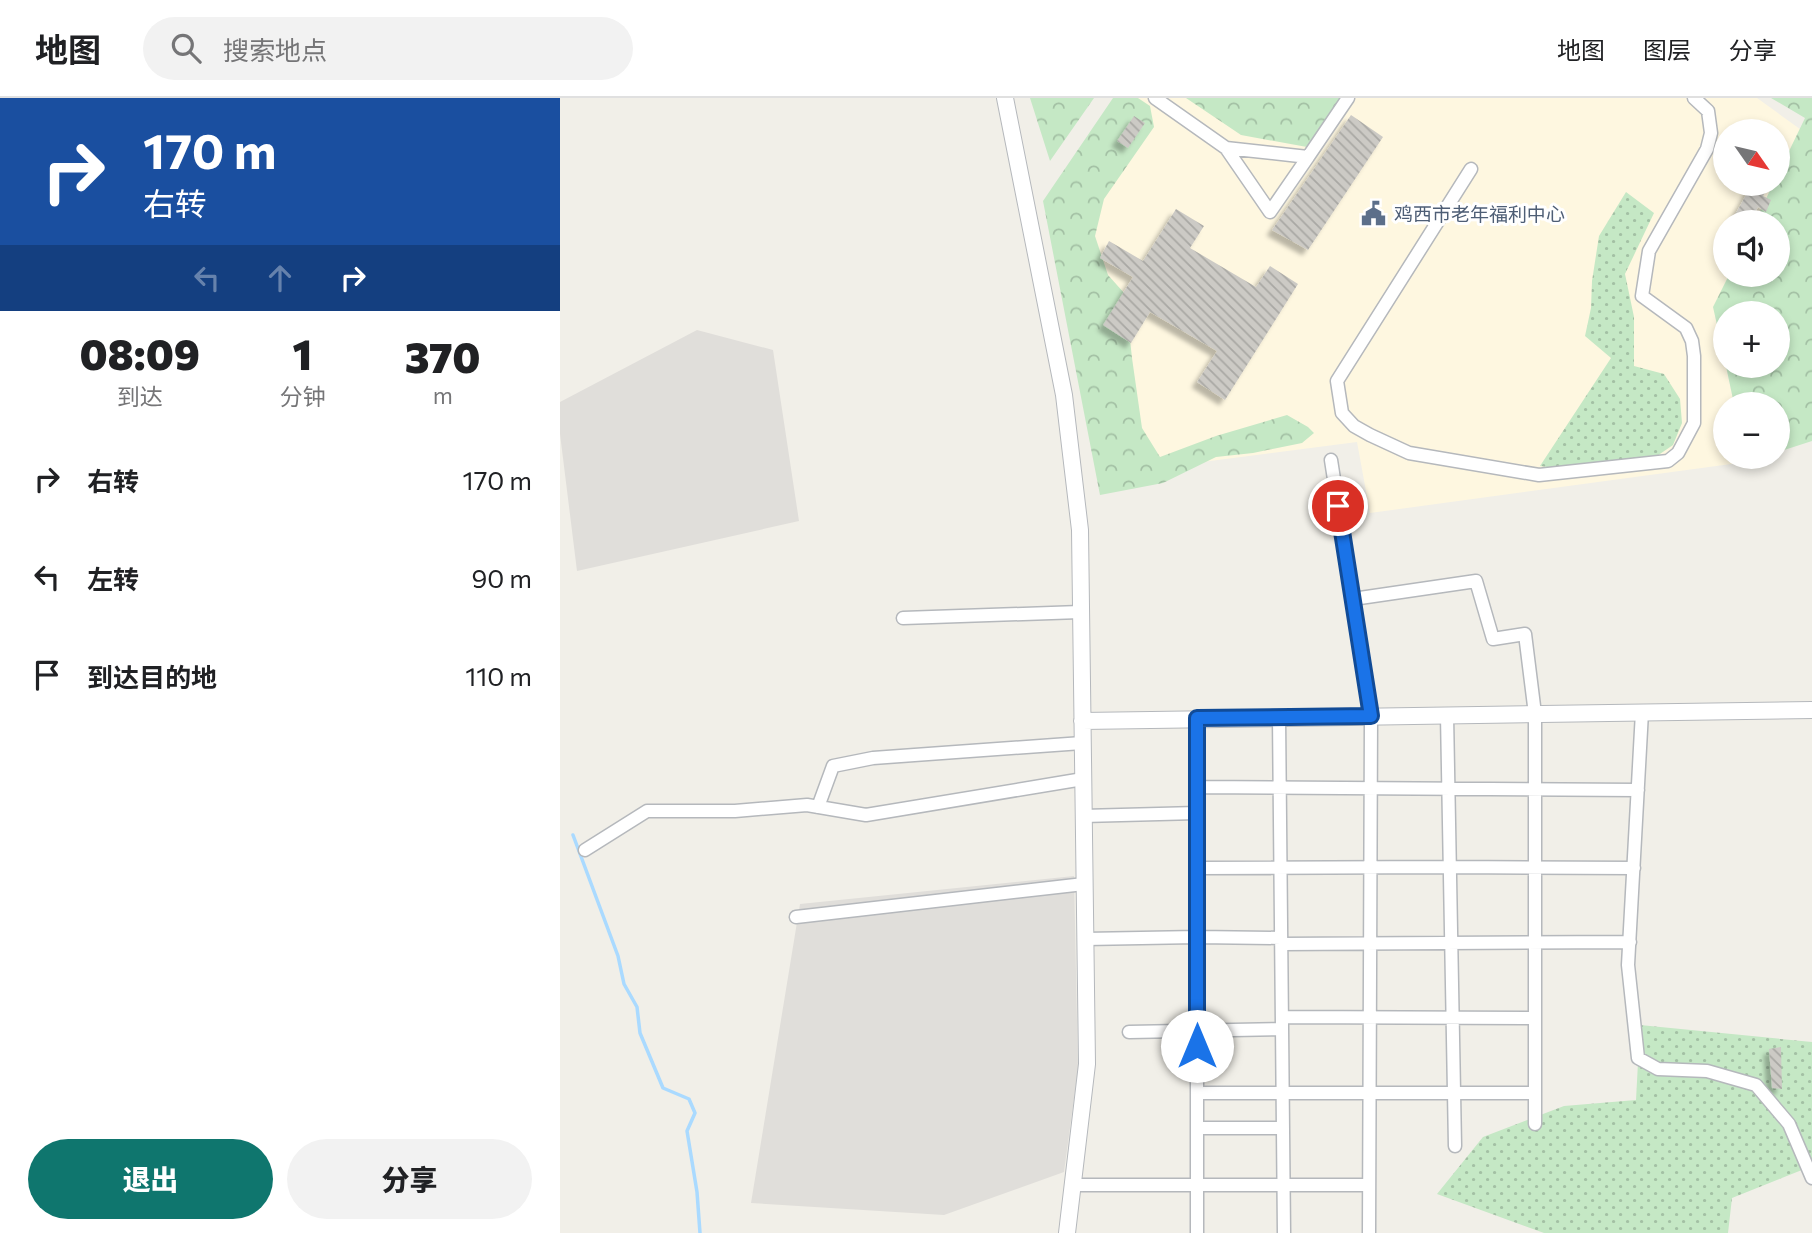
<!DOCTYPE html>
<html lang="zh">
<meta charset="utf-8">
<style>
:root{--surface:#fff;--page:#f2f2f2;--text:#202124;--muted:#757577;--line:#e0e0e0;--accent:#0f766e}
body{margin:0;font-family:Commissioner,"Noto Sans SC",sans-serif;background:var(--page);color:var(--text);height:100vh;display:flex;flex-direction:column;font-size:26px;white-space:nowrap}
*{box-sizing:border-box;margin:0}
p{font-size:23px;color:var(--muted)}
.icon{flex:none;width:38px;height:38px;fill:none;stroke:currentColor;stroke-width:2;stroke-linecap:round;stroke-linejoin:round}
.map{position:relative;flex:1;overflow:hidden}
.side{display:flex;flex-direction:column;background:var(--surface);width:560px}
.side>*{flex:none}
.top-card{background:#1a4fa0;color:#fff;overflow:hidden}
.needle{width:46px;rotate:124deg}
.buttons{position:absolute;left:1153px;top:21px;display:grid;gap:14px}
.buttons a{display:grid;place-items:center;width:77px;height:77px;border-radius:50%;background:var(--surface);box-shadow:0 4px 10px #0003;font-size:35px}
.pin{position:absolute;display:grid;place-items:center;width:60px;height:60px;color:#fff;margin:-30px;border:4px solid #fff;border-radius:50%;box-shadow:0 2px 7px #0007}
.me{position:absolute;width:77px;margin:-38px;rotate:0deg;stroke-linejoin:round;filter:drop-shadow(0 0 5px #0008)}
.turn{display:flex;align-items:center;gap:24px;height:147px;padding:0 28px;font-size:32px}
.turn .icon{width:91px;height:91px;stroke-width:2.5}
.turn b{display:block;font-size:49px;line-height:60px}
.lanes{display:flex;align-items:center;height:66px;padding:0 28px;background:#0003;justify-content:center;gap:35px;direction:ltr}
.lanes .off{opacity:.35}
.eta{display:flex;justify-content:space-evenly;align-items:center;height:119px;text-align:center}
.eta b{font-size:42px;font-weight:800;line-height:49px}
.button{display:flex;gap:14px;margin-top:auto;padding:14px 28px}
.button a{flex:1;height:80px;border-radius:42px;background:var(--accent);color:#fff;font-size:28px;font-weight:800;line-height:80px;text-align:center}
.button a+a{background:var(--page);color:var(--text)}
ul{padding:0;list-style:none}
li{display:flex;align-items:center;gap:21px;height:98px;padding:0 28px}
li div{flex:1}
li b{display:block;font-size:26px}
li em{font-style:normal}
header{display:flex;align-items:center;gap:42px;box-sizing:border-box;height:98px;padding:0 35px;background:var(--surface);border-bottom:2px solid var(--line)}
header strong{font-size:33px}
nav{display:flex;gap:38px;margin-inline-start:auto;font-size:24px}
.search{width:490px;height:63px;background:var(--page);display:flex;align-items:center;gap:18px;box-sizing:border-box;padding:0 24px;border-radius:38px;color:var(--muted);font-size:26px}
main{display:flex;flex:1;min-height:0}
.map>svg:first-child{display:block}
.commercial{fill:#fef7e0;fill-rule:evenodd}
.industrial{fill:#e0deda}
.grass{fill:url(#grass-dots)}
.forest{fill:url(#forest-crowns)}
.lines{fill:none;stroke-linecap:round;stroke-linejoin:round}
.stream{stroke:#aadaff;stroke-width:3.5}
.building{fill:url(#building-back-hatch);filter:url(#shadow)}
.minor-casing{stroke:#b5b8bc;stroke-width:15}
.tertiary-casing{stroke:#b5b8bc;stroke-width:18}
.minor{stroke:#fff;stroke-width:12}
.tertiary{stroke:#fff;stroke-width:16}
.route-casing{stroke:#114b97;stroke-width:18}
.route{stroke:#1a73e8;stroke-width:12}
.labels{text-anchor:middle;stroke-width:6;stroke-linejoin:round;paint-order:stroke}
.service-label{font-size:19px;fill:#4e5e75;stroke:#fff;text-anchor:start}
</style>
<header>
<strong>地图</strong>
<div class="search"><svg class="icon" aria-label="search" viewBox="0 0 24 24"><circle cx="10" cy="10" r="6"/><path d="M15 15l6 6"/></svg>搜索地点</div>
<nav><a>地图</a><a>图层</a><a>分享</a></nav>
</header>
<main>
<section class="side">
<div class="top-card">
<div class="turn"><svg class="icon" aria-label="right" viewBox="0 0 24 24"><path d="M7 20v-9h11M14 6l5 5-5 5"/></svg><div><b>170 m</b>右转</div></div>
<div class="lanes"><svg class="icon off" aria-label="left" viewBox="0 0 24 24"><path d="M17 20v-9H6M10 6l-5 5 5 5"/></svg><svg class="icon off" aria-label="ahead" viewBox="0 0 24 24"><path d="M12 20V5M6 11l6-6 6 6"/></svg><svg class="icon" aria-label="right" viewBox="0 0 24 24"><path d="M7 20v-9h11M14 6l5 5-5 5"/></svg></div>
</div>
<div class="eta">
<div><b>08:09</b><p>到达</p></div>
<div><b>1</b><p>分钟</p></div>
<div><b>370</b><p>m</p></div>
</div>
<ul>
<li><svg class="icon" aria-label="right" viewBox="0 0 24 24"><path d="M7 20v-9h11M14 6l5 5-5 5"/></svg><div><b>右转</b></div><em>170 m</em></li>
<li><svg class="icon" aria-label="left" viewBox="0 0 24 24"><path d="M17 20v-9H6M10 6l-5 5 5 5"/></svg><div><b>左转</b></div><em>90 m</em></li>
<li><svg class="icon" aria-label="arrive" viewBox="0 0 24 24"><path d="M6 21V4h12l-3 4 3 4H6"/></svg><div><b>到达目的地</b></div><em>110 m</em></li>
</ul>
<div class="button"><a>退出</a><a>分享</a></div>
</section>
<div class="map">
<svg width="1252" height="1135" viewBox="0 0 1252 1135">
<defs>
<pattern id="grass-dots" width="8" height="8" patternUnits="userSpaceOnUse" patternTransform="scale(1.75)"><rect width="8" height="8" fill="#c5e8c5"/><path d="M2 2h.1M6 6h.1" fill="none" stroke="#a3c0a4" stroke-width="1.8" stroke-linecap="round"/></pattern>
<pattern id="forest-crowns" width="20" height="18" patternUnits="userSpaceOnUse" patternTransform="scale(1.75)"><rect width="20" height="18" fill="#c5e8c5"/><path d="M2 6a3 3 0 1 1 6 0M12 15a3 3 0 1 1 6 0" fill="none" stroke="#a3c0a4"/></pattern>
<pattern id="building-back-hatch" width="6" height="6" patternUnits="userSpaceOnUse" patternTransform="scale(1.75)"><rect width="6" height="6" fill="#cccac5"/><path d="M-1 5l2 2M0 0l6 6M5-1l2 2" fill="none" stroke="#a9a8a4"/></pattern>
<filter id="shadow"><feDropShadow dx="-5.5" dy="5.5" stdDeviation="2" flood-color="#0004"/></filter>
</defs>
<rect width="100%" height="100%" fill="#f1efe8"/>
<!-- commercial -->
<path class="commercial" d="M567,0H1197L1251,39L1205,124H1166V177H1177L1155,217L1174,306H1166V359H1185L1186,364L810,415L797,344L557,375L501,104ZM1166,33H1218V86H1166Z"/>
<!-- industrial -->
<path class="industrial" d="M137,232L213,252L239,423L17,473L0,336V304Z
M514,778L518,971L504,1074L384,1117L191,1105L240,806Z"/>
<!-- grass -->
<path class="grass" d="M1066,94L1094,115L1065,176L1074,219V268L1104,276L1120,301L1122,325L1113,347L1097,358L1071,365L1007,372L980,368L1051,260L1025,238L1031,210L1032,183L1039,138Z
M1080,927L1252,944V1068L1172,1100L1168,1135H984L877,1096L923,1039L1004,1008L1076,1002Z"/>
<!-- forest -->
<path class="forest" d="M470,0H534L490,63Z
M553,0H578L590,8L594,29L544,101L535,138L548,177L565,196L572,260L582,330L600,359L656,338L727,317L748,329L754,335L742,345L693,355L656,359L603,385L540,397L483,103Z
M626,0H780L747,49L681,37Z
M1211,0H1252V343L1218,354V306H1174L1166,268H1218V215H1166V267L1153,209L1169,177H1218V124H1195L1213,86H1218V76L1245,20Z"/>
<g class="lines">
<!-- stream -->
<path class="stream" d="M13,737L58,858L64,886L77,909L80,935L103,990L129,1001L135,1015L127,1033L137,1094L140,1135"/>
</g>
<!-- building -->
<path class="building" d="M791,17L823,39L748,152L712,132Z
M574,18L585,25L568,50L557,43Z
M1192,86H1210L1203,98L1211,102L1206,114L1198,109L1190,124H1171Z
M616,111L644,128L630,150L696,189L710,168L738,186L665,302L637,284L657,253L590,214L571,245L543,227L573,179L540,160L549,143L583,163Z
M1221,949L1222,991L1212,990L1209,951Z"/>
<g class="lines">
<defs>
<path id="minor" d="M595,0L666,50L710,114L748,59
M666,50L748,59L788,0
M911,71L777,283L782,315L794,328L810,337L849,355L979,377L1108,363L1118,355L1134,325V258L1132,243L1126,230L1082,198L1089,153L1147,51L1151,35L1148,13L1134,0
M771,362L811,618L809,1135
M793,501L916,483L933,541L965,536L975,616V1026
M343,520L520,514
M1082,614L1068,867L1078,960L1098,971L1147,973L1196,987L1229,1026L1252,1080
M887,617L895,1048
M719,619L724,1135
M637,689L1078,692
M258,709L273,668L313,660L522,645
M523,718L637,715
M25,752L87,713H175L247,707L306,717L523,681
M637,770L890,769L1074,770
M236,819L524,786
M525,841L637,839L721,840
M722,846L1070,844
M722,919L975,920
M569,934L722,931
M637,995H975
M637,1030H723
M513,1087H809
M637,1135V620"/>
<path id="tertiary" d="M445,0L504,297L520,432L527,966L507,1135
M522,623L1252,612"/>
</defs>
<!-- minor casing -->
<use href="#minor" class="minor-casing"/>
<!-- tertiary casing -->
<use href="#tertiary" class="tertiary-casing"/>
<!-- minor -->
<use href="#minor" class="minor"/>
<!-- tertiary -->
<use href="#tertiary" class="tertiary"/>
</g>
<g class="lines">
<defs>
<path id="route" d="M637,948V620L811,618L778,408"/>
</defs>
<!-- route casing -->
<use href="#route" class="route-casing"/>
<!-- route -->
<use href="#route" class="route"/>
</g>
<!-- icons -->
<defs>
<symbol id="civic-bare" viewBox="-9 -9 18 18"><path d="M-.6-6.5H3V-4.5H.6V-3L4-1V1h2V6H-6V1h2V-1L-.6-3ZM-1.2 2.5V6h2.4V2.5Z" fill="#5c6f8a" stroke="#fff" stroke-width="2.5" paint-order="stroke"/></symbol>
</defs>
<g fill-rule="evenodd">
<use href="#civic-bare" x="796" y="98" width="35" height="35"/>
</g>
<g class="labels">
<!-- service labels -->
<g class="service-label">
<text x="834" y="123">鸡西市老年福利中心</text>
</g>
</g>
</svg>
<div class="buttons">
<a><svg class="needle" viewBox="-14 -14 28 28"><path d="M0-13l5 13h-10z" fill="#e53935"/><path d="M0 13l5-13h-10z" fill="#757577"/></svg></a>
<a><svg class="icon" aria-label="sound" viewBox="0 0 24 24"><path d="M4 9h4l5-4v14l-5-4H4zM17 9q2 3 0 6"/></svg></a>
<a>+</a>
<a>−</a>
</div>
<div class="pin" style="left:778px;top:408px;background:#d93025"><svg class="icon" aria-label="arrive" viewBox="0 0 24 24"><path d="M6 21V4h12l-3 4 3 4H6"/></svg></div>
<svg class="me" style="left:637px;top:948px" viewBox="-20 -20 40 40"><circle r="19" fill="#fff"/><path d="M0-13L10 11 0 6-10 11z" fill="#1a73e8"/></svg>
</div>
</main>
